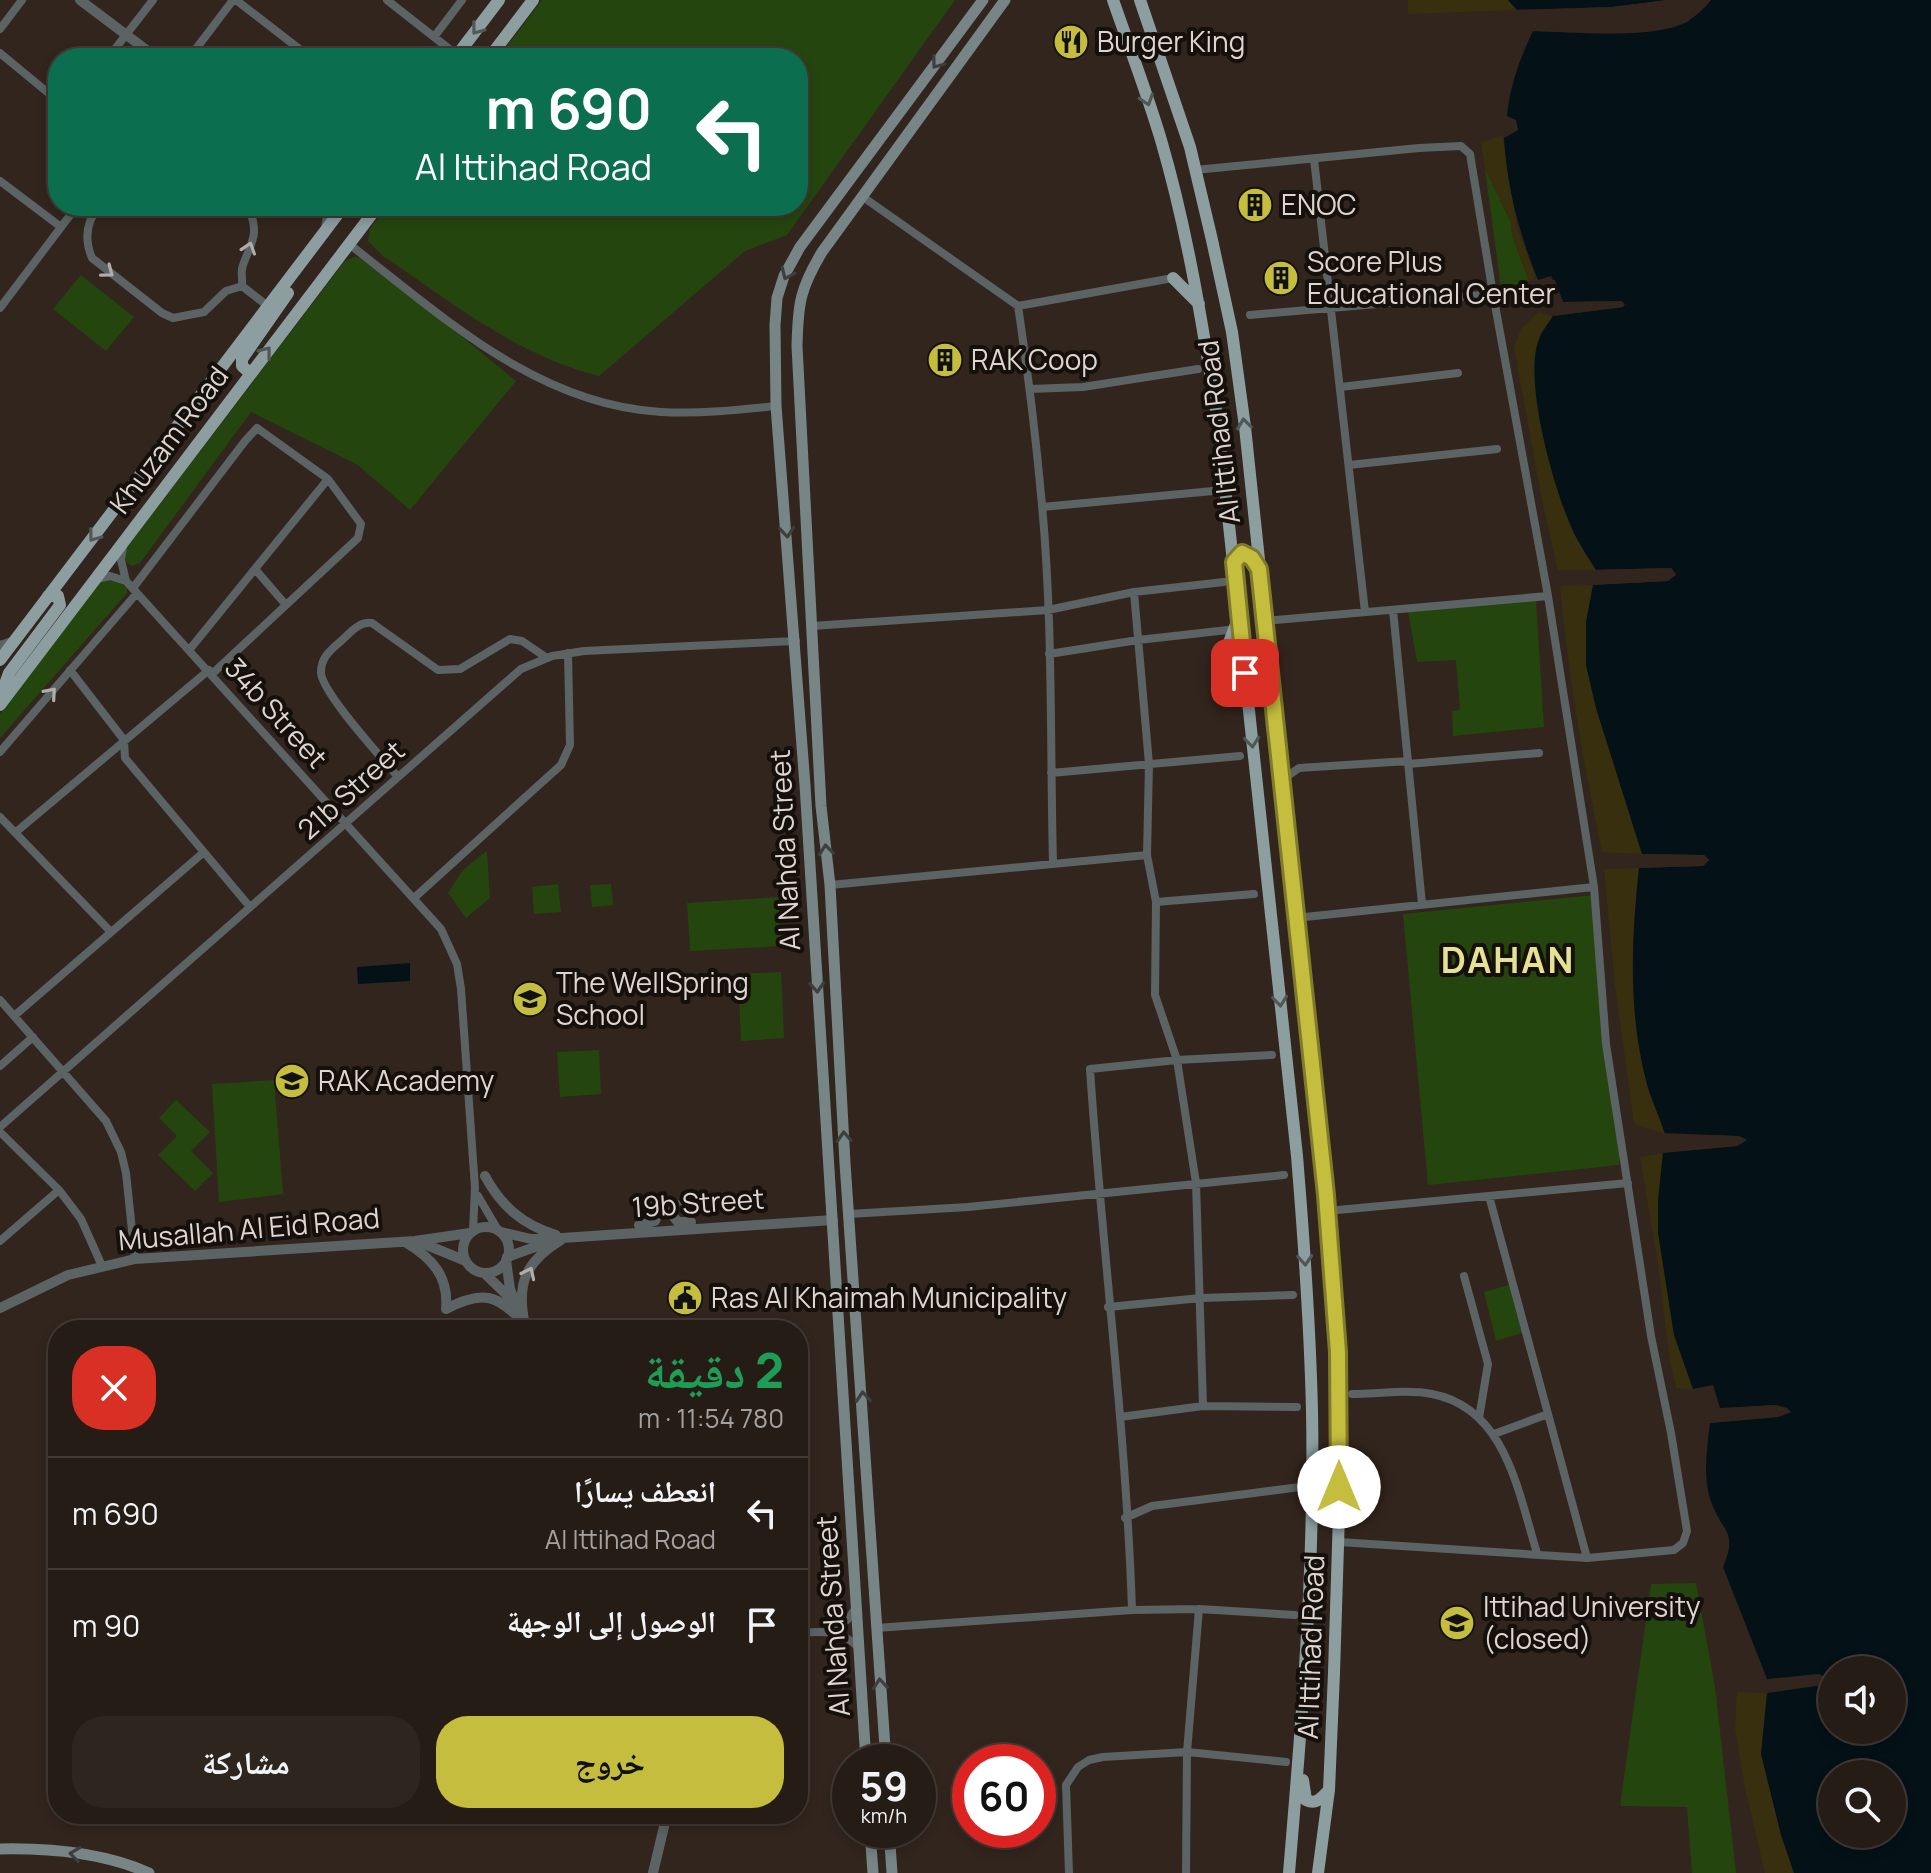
<!DOCTYPE html>
<html lang="ar">
<meta charset="utf-8">
<style>
:root{--surface:#261c16;--page:#2e251f;--text:#f1f3f6;--muted:#a4a1a1;--line:#423a35;--accent:#c4bd3e}
body{margin:0;font-family:Manrope,"Noto Naskh Arabic",sans-serif;background:var(--page);color:var(--text);direction:rtl;height:100vh;display:flex;flex-direction:column;font-size:30px;white-space:nowrap}
*{box-sizing:border-box;margin:0}
p{font-size:26px;color:var(--muted)}
.icon{flex:none;width:44px;height:44px;fill:none;stroke:currentColor;stroke-width:2;stroke-linecap:round;stroke-linejoin:round}
.map{position:relative;flex:1;overflow:hidden;direction:ltr}
.details{position:absolute;left:48px;top:1320px;width:760px;height:504px;display:flex;flex-direction:column;background:var(--surface);border-radius:32px;box-shadow:0 4px 12px #0003,0 0 0 2px var(--line);direction:rtl}
.details>*{flex:none}
.banner{position:absolute;left:48px;top:48px;width:760px;height:168px;border-radius:32px;box-shadow:0 4px 12px #0003,0 0 0 2px var(--line);direction:rtl;background:#0b6e4f;color:#fff;overflow:hidden}
.tools{position:absolute;left:1818px;top:1656px;display:grid;gap:16px}
.tools a{display:grid;place-items:center;width:88px;height:88px;border-radius:50%;background:var(--surface);box-shadow:0 4px 12px #0003,0 0 0 2px var(--line);font-size:40px}
.speed{position:absolute;left:832px;top:1744px;display:flex;gap:16px;font-size:40px;font-weight:700;text-align:center}
.speed>*{display:grid;place-content:center;width:104px;height:104px;border-radius:50%;background:var(--surface);box-shadow:0 4px 12px #0003,0 0 0 2px var(--line);line-height:1}
.speed small{font-size:20px;font-weight:400}
.speed .limit{border:12px solid #d22;background:#fff;color:#111}
.pin{position:absolute;display:grid;place-items:center;width:68px;height:68px;color:#fff;margin:-34px;border-radius:16px;box-shadow:0 4px 12px #0006}
.me{position:absolute;width:88px;margin:-44px;rotate:0deg;stroke-linejoin:round;filter:drop-shadow(0 0 6px #0008)}
.turn{display:flex;align-items:center;gap:28px;height:168px;padding:0 24px;font-size:36px}
.turn .icon{width:104px;height:104px;stroke-width:2.5}
.turn b{display:block;font-size:56px;line-height:68px}
.round{display:grid;place-items:center;flex:none;width:84px;height:84px;border-radius:32px;background:var(--page)}
.head{display:flex;align-items:center;justify-content:space-between;height:136px;padding:0 24px}
h1{font-size:48px;font-weight:800;line-height:60px;color:#1e9e55}
.cta{display:flex;gap:16px;margin-top:auto;padding:16px 24px}
.cta a{flex:1;height:92px;border-radius:32px;background:var(--accent);color:#111;font-size:32px;font-weight:800;line-height:92px;text-align:center}
.cta a+a{background:var(--page);color:var(--text)}
ul{padding:0;list-style:none}
li{display:flex;align-items:center;gap:24px;height:112px;padding:0 24px;border-top:2px solid var(--line)}
li div{flex:1}
li b{display:block;font-size:30px}
li em{font-style:normal}
.map>svg:first-child{display:block}
.green{fill:#25450f}
.sand{fill:#382f0f}
.water{fill:#041117;fill-rule:evenodd}
.pier{fill:#32251d}
.lines{fill:none;stroke-linecap:round;stroke-linejoin:round}
.minor{stroke:#5b6365;stroke-width:8}
.tertiary{stroke:#5b6365;stroke-width:10}
.secondary{stroke:#778587;stroke-width:11}
.primary{stroke:#8d9ea1;stroke-width:12}
.oneway{stroke:#515756}
.oneway2{stroke:#3c3f3d}
.oneway3{stroke:#b0adab}
.route-casing{stroke:#7f7b28;stroke-width:20}
.route{stroke:#c4bd3e;stroke-width:14}
.labels{text-anchor:middle;stroke-width:8;stroke-linejoin:round;paint-order:stroke}
.poi-label{font-size:28px;fill:#ded5d0;stroke:#15100c;text-anchor:start}
.street-label{font-size:28px;fill:#ded5d0;stroke:#15100c}
.district-label{font-size:36px;font-weight:bold;letter-spacing:2px;fill:#e6e293;stroke:#15100c}
</style>
<div class="map">
<svg width="1931" height="1873" viewBox="0 0 1931 1873">
<rect width="100%" height="100%" fill="#32251d"/>
<!-- green -->
<path class="green" d="M542,0H955L787,235L745,251L599,376C516,355 453,303 383,256L368,241L370,229L387,206H798V58H498Z
M1485,169L1511,222L1512,235L1529,281L1520,286L1501,287Z
M354,257L365,258L516,381L410,510L358,465L251,412L140,563L132,566L126,562L125,550L345,261Z
M81,275L134,317L106,351L53,309Z
M106,574L121,575L127,584V593L0,738V714Z
M1536,601L1544,727L1453,736L1452,711L1460,710L1456,660L1417,662L1407,606Z
M485,852H487L490,898L466,918L448,893L463,870Z
M558,884L561,912L534,914L532,887Z
M611,884L613,905L592,907L590,885Z
M1594,895L1611,1061L1622,1137L1619,1165L1428,1185L1403,914Z
M778,897L781,946L690,951L687,903Z
M781,972L784,1038L741,1041L738,974Z
M599,1050L601,1094L560,1097L557,1052Z
M274,1080L283,1194L219,1202L212,1084Z
M176,1100L210,1132L191,1151L213,1173L195,1191L158,1155L177,1136L159,1118Z
M1509,1285L1522,1333L1496,1341L1484,1292Z
M1696,1583L1715,1687L1736,1873H1692L1687,1807L1620,1806L1651,1584Z"/>
<!-- sand -->
<path class="sand" d="M1408,0H1508L1517,10L1408,14Z
M1502,135L1517,227L1536,278L1529,281L1512,235L1511,222L1485,169L1481,143Z
M1539,312L1553,316L1539,338L1545,444L1574,534L1596,570H1558L1542,500L1514,347L1521,329Z
M1593,585L1586,622V665L1596,708L1642,854L1602,852C1584,765 1568,675 1560,586Z
M1639,868C1631,941 1628,1017 1648,1088C1653,1103 1660,1119 1665,1134L1634,1124L1615,985L1604,869Z
M1663,1153L1658,1202L1667,1286L1674,1335L1693,1389L1676,1388L1670,1361L1658,1264L1640,1157Z
M1737,1692L1767,1693L1761,1754L1781,1834L1794,1873H1765L1745,1788L1735,1728Z"/>
<!-- water -->
<path class="water" d="M1508,0H1667L1612,7L1517,10Z
M1711,0H1931V1873H1794L1781,1835L1761,1754L1767,1693L1823,1685L1819,1674L1767,1679L1723,1567C1738,1531 1723,1533 1712,1504C1702,1478 1707,1449 1710,1423L1778,1417L1791,1412L1776,1405L1720,1408L1713,1385L1693,1389L1674,1335L1658,1233V1200L1663,1153L1737,1146L1746,1140L1739,1136L1665,1134C1660,1119 1653,1103 1648,1088C1628,1017 1631,941 1639,868L1703,866L1709,860L1704,855L1642,854L1596,708L1586,665V622L1593,585L1668,581L1676,574L1671,568L1596,570C1588,558 1580,545 1574,533C1555,494 1521,376 1540,337C1543,329 1549,323 1553,316L1623,307L1621,301L1563,302L1555,280H1538C1519,233 1507,188 1504,138L1518,130L1516,120L1507,116C1510,86 1520,58 1533,31C1570,32 1658,40 1688,21C1696,16 1705,8 1711,0ZM1832,1670H1892V1730H1832ZM1832,1774H1892V1834H1832Z
M410,963V981L358,984L357,967Z"/>
<!-- pier -->
<path class="pier" d="M1667,0H1671L1669,4L1650,8L1613,11L1517,14L1512,10L1612,7Z
M1706,0H1711L1687,22L1659,30L1600,33L1529,31L1533,27L1600,29L1658,26L1685,19Z
M1536,276L1538,280L1551,276L1563,302L1621,301L1625,304L1623,307L1553,316L1549,315L1553,312L1609,305L1561,306L1550,280L1536,284L1533,278Z
M1671,568L1676,575L1668,581L1589,585L1593,581L1667,577L1670,574H1595L1591,570Z
M1638,854L1704,855L1709,860L1703,866L1635,868L1638,864L1701,862L1703,860L1642,858Z
M1661,1133L1739,1136L1747,1140L1737,1146L1659,1153L1662,1149L1739,1141L1665,1138Z
M1776,1405L1787,1408L1791,1412L1778,1417L1710,1423V1419L1784,1411L1776,1409L1720,1412L1716,1409Z
M1819,1674L1825,1677L1823,1684L1763,1693L1766,1689L1821,1679L1767,1683L1763,1680Z"/>
<g class="lines">
<!-- minor -->
<path class="minor" d="M236,0L311,58
M387,0L457,55
M0,29L22,0
M434,37L462,0
M0,53L58,101
M108,58L153,0
M189,58L233,0
M1314,159L1365,612
M1195,170L1419,148L1461,146L1470,154L1493,294L1250,315
M0,181L61,227
M863,197L1018,306L1173,278
M99,206C86,222 84,239 92,258L162,313L173,318L204,312L226,291L242,286C243,279 240,272 243,265C252,240 260,235 248,206
M349,244C442,316 537,405 661,412C700,414 738,410 776,406
M242,286L269,307
M1018,306C1028,372 1036,438 1042,505C1053,623 1050,744 1053,863
M0,308L77,206
M1341,387L1458,373
M1030,389L1083,387L1198,369
M1349,465L1497,449
M1042,507L1213,491
M123,546L121,560L126,581L441,929L457,964L461,989L475,1188L473,1231
M255,569L286,605
M96,579L110,576L126,581
M133,588L245,441L257,428L328,479L361,524L358,538L212,674
M1134,592L1149,764L1147,855L1156,902L1155,995L1177,1060L1196,1183L1203,1406
M1393,610L1422,904
M1264,621L1548,596
M812,626L1048,610L1134,592L1224,582
M0,645L15,640
M190,649L328,479
M1049,654L1138,640L1228,630
M70,670L124,740L125,758L250,907
M0,752L137,593
M1408,764L1539,753
M1051,773L1240,756
M398,777C383,759 320,691 321,672C321,657 331,650 341,641C350,633 359,621 372,623L438,670L460,669L510,639L522,641L547,658
M1282,780L1299,768L1408,761
M0,817L111,932
M16,832L209,670
M830,885L1147,855
M414,898L561,765L570,745L568,653
M1156,902L1254,894
M1295,918L1594,887
M0,1000L106,1121L121,1152L126,1173L135,1259
M14,1016L204,852
M0,1066L33,1037
M0,1127L521,669L552,656L584,651L796,641
M0,1132L59,1190L81,1219L102,1266
M478,1196L498,1230
M1489,1196L1587,1558
M1327,1211L1628,1183
M849,1214L968,1207L1284,1175
M0,1241L59,1190
M1464,1276L1488,1364L1479,1418
M1108,1307L1201,1298L1293,1295
M1352,1394C1377,1394 1407,1389 1432,1394C1506,1408 1518,1492 1537,1553
M1120,1417L1203,1406L1297,1407
M1494,1434L1548,1414
M1125,1518L1152,1506L1300,1487
M1339,1542L1587,1558L1674,1550L1683,1543L1687,1531L1671,1433L1651,1336L1606,1044L1594,887L1548,596L1493,294
M1132,1610C1126,1429 1102,1249 1090,1069L1177,1060L1272,1055
M876,1628L1132,1610L1199,1609L1295,1615
M828,1631L847,1620L856,1608
M798,1633C822,1631 841,1629 859,1648
M1069,1873L1066,1785L1078,1767L1089,1760L1103,1757L1187,1752L1286,1762
M1186,1873L1187,1752L1199,1609"/>
<!-- tertiary -->
<path class="tertiary" d="M80,0L157,58
M326,228L330,206
M485,1176C501,1206 523,1225 556,1235
M677,1205L673,1210V1216L678,1222H691
M639,1225L655,1221L657,1216L652,1206
M463 1250a23 23 0 1 1 46 0a23 23 0 1 1-46 0Z
M501,1232L531,1239H547L833,1220
M417,1241L466,1261
M405,1242C432,1258 449,1276 446,1309
M507,1257L549,1242
M506,1260L510,1289L520,1314
M484,1273L511,1299
M0,1308L68,1275L135,1259L415,1241L470,1233
M446,1309C482,1290 497,1294 524,1323
M525,1325C516,1284 525,1262 561,1240
M653,1873L667,1814"/>
<!-- secondary -->
<path class="secondary" d="M866,1762L805,785L776,406L775,325L777,298L784,276L800,247L983,0
M886,1762L845,1163L830,885L821,806L797,346C798,303 800,289 822,252L1005,0
M870,1830L873,1873
M889,1830L892,1873
M0,1849C48,1848 104,1853 149,1873"/>
<!-- primary -->
<path class="primary" d="M1113,0C1129,46 1147,93 1161,140C1188,232 1203,328 1218,423L1297,1156C1304,1241 1310,1326 1312,1411C1315,1565 1302,1720 1289,1873
M1140,0L1190,147L1212,240L1232,332L1245,427L1326,1195L1338,1352L1339,1514L1334,1673L1329,1790L1318,1873
M455,58L499,0
M489,58L533,0
M1173,278L1199,304
M250,373L242,366V359L288,293
M1230,640L1238,619
M0,660L344,206
M0,698L9,673L60,605L58,596H48
M0,705L378,206
M1303,1780L1306,1800C1317,1805 1321,1798 1329,1790"/>
</g>
<!-- one-way arrows -->
<defs><path id="oneway-chevron" d="M-2-3.5L2.5 0L-2 3.5" fill="none" stroke-width="1.6" stroke-linecap="round" stroke-linejoin="round" transform="scale(2)"/></defs>
<g class="oneway">
<use href="#oneway-chevron" transform="translate(477 29) rotate(127)"/>
<use href="#oneway-chevron" transform="translate(1147 100) rotate(72)"/>
<use href="#oneway-chevron" transform="translate(266 352) rotate(-52)"/>
<use href="#oneway-chevron" transform="translate(1244 424) rotate(-97)"/>
<use href="#oneway-chevron" transform="translate(94 536) rotate(127)"/>
<use href="#oneway-chevron" transform="translate(1252 742) rotate(84)"/>
<use href="#oneway-chevron" transform="translate(1280 1001) rotate(84)"/>
<use href="#oneway-chevron" transform="translate(1305 1260) rotate(86)"/>
</g>
<g class="oneway2">
<use href="#oneway-chevron" transform="translate(937 63) rotate(127)"/>
<use href="#oneway-chevron" transform="translate(787 274) rotate(114)"/>
<use href="#oneway-chevron" transform="translate(787 532) rotate(85)"/>
<use href="#oneway-chevron" transform="translate(826 850) rotate(-96)"/>
<use href="#oneway-chevron" transform="translate(817 987) rotate(87)"/>
<use href="#oneway-chevron" transform="translate(844 1137) rotate(-93)"/>
<use href="#oneway-chevron" transform="translate(863 1397) rotate(-94)"/>
<use href="#oneway-chevron" transform="translate(880 1684) rotate(-95)"/>
<use href="#oneway-chevron" transform="translate(75 1854) rotate(-173)"/>
</g>
<g class="oneway3">
<use href="#oneway-chevron" transform="translate(249 248) rotate(-72)"/>
<use href="#oneway-chevron" transform="translate(108 272) rotate(37)"/>
<use href="#oneway-chevron" transform="translate(51 693) rotate(-49)"/>
<use href="#oneway-chevron" transform="translate(529 1273) rotate(-64)"/>
</g>
<g class="lines">
<defs>
<path id="route" d="M1245,673L1234,562L1242,553L1252,558L1259,569L1326,1195L1338,1352L1339,1487"/>
</defs>
<!-- route casing -->
<use href="#route" class="route-casing"/>
<!-- route -->
<use href="#route" class="route"/>
</g>
<!-- icons -->
<defs>
<symbol id="restaurant-disc" viewBox="-11 -11 22 22"><circle r="9.5" fill="#c4bd3e" stroke="#15100c"/><path d="M-5-6h1v4h1v-4h1v4h1v-4h1v5L-1.5 .5V6h-2V.5L-5-1ZM5-6V6H3V1.5H1.5Q1.5-4 5-6Z" fill="#111"/></symbol>
<symbol id="building-disc" viewBox="-11 -11 22 22"><circle r="9.5" fill="#c4bd3e" stroke="#15100c"/><path d="M-4-6H4V6H1V3H-1V6H-4ZM-2.5-4.3h1.7v1.8h-1.7ZM.8-4.3h1.7v1.8H.8ZM-2.5-1h1.7V.8h-1.7ZM.8-1h1.7V.8H.8Z" fill="#111"/></symbol>
<symbol id="school-disc" viewBox="-11 -11 22 22"><circle r="9.5" fill="#c4bd3e" stroke="#15100c"/><path d="M0-5L7-2L0 1L-7-2ZM-4 1L0 2.5L4 1V4Q0 6-4 4Z" fill="#111"/></symbol>
<symbol id="civic-disc" viewBox="-11 -11 22 22"><circle r="9.5" fill="#c4bd3e" stroke="#15100c"/><path d="M-.6-6.5H3V-4.5H.6V-3L4-1V1h2V6H-6V1h2V-1L-.6-3ZM-1.2 2.5V6h2.4V2.5Z" fill="#111"/></symbol>
<symbol id="university-disc" viewBox="-11 -11 22 22"><circle r="9.5" fill="#c4bd3e" stroke="#15100c"/><path d="M0-5L7-2L0 1L-7-2ZM-4 1L0 2.5L4 1V4Q0 6-4 4Z" fill="#111"/></symbol>
</defs>
<g fill-rule="evenodd">
<use href="#restaurant-disc" x="1051" y="22" width="40" height="40"/>
<use href="#building-disc" x="1235" y="185" width="40" height="40"/>
<use href="#building-disc" x="1261" y="258" width="40" height="40"/>
<use href="#building-disc" x="925" y="340" width="40" height="40"/>
<use href="#school-disc" x="510" y="979" width="40" height="40"/>
<use href="#school-disc" x="272" y="1061" width="40" height="40"/>
<use href="#civic-disc" x="665" y="1278" width="40" height="40"/>
<use href="#university-disc" x="1437" y="1603" width="40" height="40"/>
</g>
<g class="labels">
<!-- poi labels -->
<g class="poi-label">
<text x="1097" y="52">Burger King</text>
<text x="1281" y="215">ENOC</text>
<text x="1307" y="272">Score Plus<tspan x="1307" dy="32">Educational Center</tspan></text>
<text x="971" y="370">RAK Coop</text>
<text x="556" y="993">The WellSpring<tspan x="556" dy="32">School</tspan></text>
<text x="318" y="1091">RAK Academy</text>
<text x="711" y="1308">Ras Al Khaimah Municipality</text>
<text x="1483" y="1617">Ittihad University<tspan x="1483" dy="32">(closed)</tspan></text>
</g>
<!-- street labels -->
<g class="street-label">
<text transform="translate(1219 432) rotate(-97)" y="10">Al Ittihad Road</text>
<text transform="translate(169 440) rotate(-53)" y="10">Khuzam Road</text>
<text transform="translate(276 713) rotate(48)" y="10">34b Street</text>
<text transform="translate(351 790) rotate(-42)" y="10">21b Street</text>
<text transform="translate(785 850) rotate(-93)" y="10">Al Nahda Street</text>
<text transform="translate(698 1203) rotate(-4)" y="10">19b Street</text>
<text transform="translate(249 1229) rotate(-5)" y="10">Musallah Al Eid Road</text>
<text transform="translate(833 1616) rotate(-94)" y="10">Al Nahda Street</text>
<text transform="translate(1311 1647) rotate(-88)" y="10">Al Ittihad Road</text>
</g>
<!-- district labels -->
<g class="district-label">
<text x="1508" y="973">DAHAN</text>
</g>
</g>
</svg>
<div class="tools">
<a><svg class="icon" aria-label="sound" viewBox="0 0 24 24"><path d="M4 9h4l5-4v14l-5-4H4zM17 9q2 3 0 6"/></svg></a>
<a><svg class="icon" aria-label="search" viewBox="0 0 24 24"><circle cx="10" cy="10" r="6"/><path d="M15 15l6 6"/></svg></a>
</div>
<div class="speed"><div>59<small>km/h</small></div><div class="limit">60</div></div>
<div class="pin" style="left:1245px;top:673px;background:#d93025"><svg class="icon" aria-label="arrive" viewBox="0 0 24 24"><path d="M6 21V4h12l-3 4 3 4H6"/></svg></div>
<svg class="me" style="left:1339px;top:1487px" viewBox="-20 -20 40 40"><circle r="19" fill="#fff"/><path d="M0-13L10 11 0 6-10 11z" fill="#c4bd3e"/></svg>
<div class="banner">
<div class="turn"><svg class="icon" aria-label="left" viewBox="0 0 24 24"><path d="M17 20v-9H6M10 6l-5 5 5 5"/></svg><div><b>690 m</b>Al Ittihad Road</div></div>
</div>
<section class="details">
<div class="head"><div><h1>2 دقيقة</h1><p>780 m · 11:54</p></div><a class="round" style="background:#d93025;color:#fff"><svg class="icon" aria-label="close" viewBox="0 0 24 24"><path d="M6 6l12 12M18 6L6 18"/></svg></a></div>
<ul>
<li><svg class="icon" aria-label="left" viewBox="0 0 24 24"><path d="M17 20v-9H6M10 6l-5 5 5 5"/></svg><div><b>انعطف يسارًا</b><p>Al Ittihad Road</p></div><em>690 m</em></li>
<li><svg class="icon" aria-label="arrive" viewBox="0 0 24 24"><path d="M6 21V4h12l-3 4 3 4H6"/></svg><div><b>الوصول إلى الوجهة</b></div><em>90 m</em></li>
</ul>
<div class="cta"><a>خروج</a><a>مشاركة</a></div>
</section>
</div>
